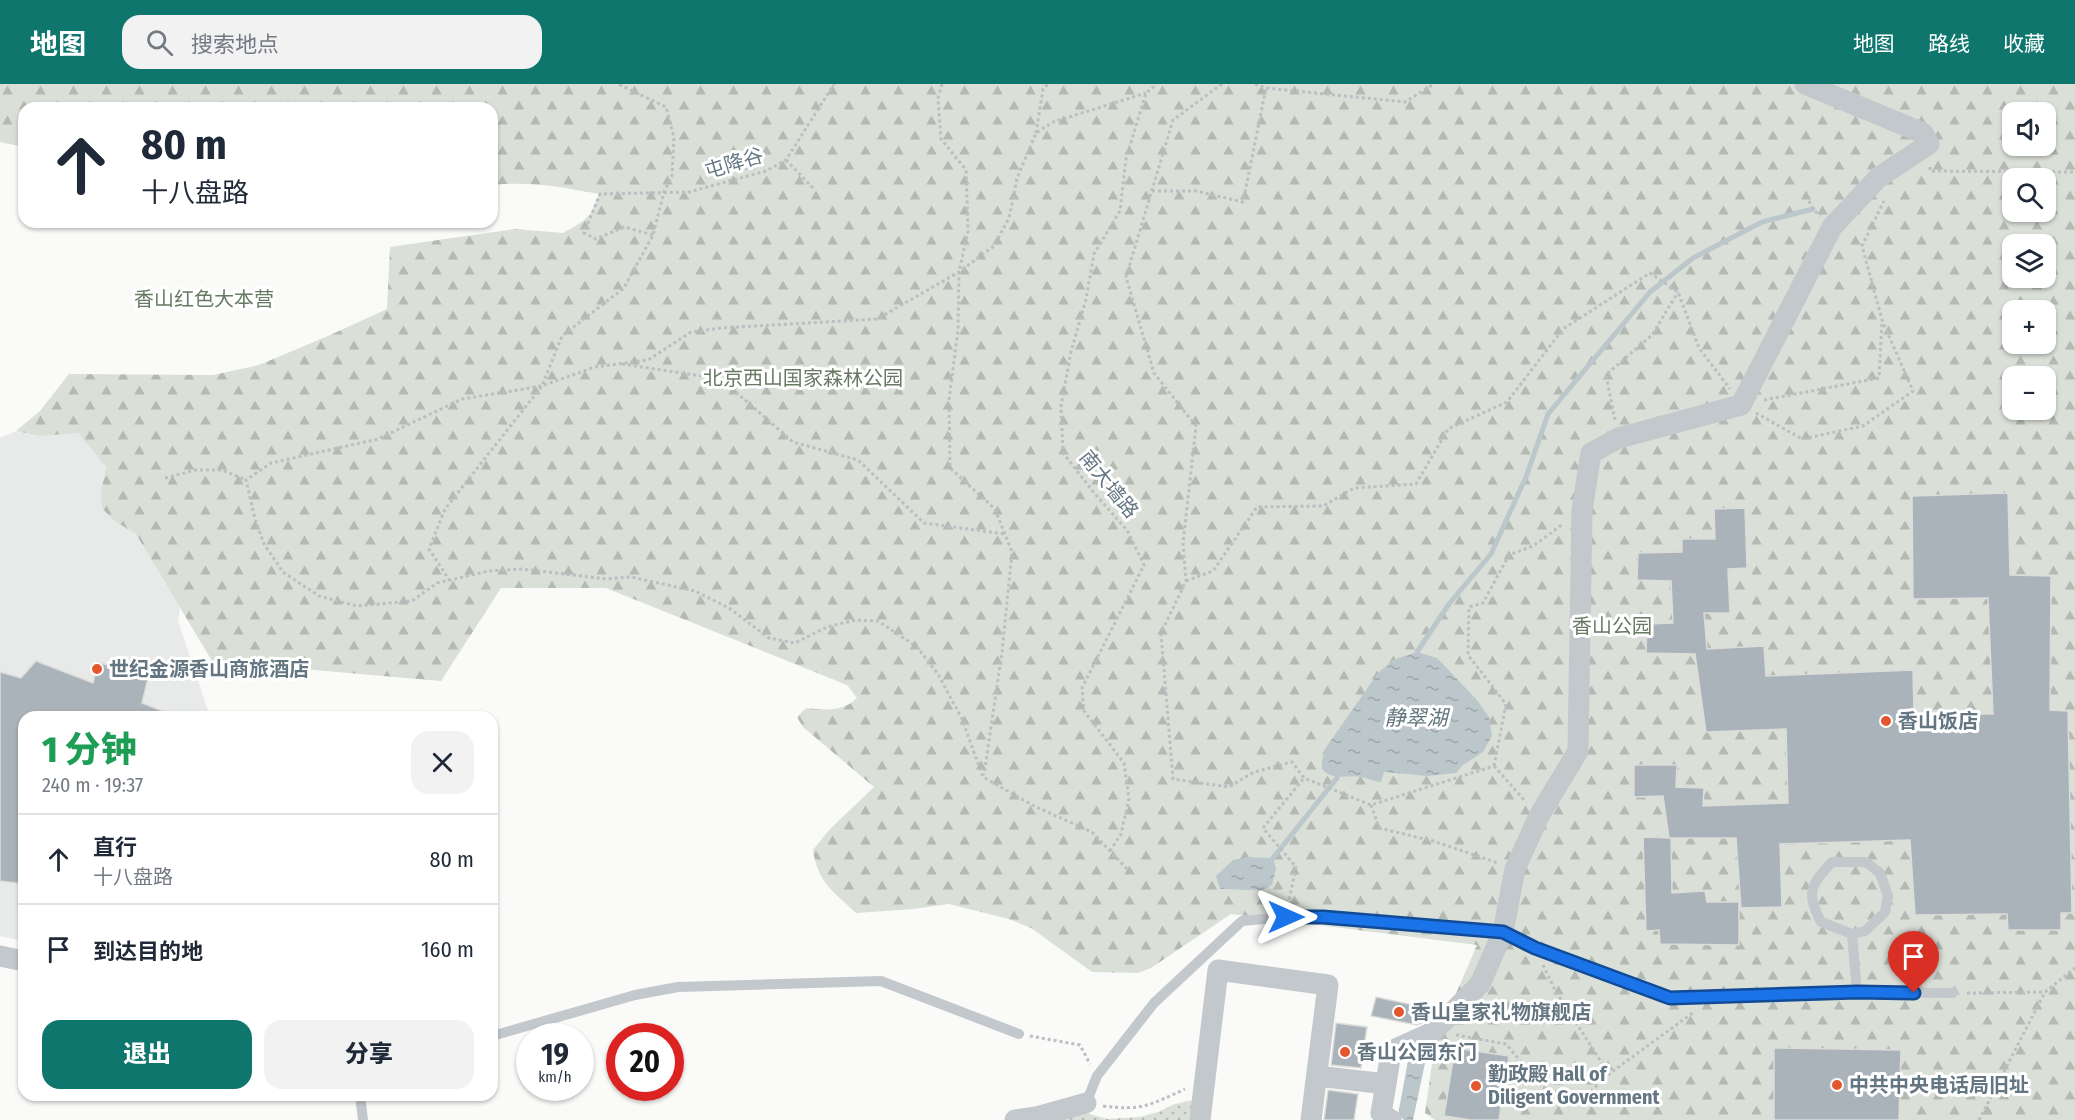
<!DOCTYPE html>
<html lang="zh">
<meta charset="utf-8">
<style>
:root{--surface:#fff;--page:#f2f2f3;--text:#1f2937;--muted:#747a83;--line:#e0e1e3;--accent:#0f766e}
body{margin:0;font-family:"Fira Sans Condensed","Noto Sans SC",sans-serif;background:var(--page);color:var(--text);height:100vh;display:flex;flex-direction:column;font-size:22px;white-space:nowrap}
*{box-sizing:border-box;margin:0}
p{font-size:20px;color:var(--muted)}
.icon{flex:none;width:33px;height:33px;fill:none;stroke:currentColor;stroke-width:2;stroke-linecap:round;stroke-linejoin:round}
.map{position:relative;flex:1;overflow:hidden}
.sheet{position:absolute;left:18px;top:627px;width:480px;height:390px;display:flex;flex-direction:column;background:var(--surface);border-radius:18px;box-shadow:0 2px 4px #0004}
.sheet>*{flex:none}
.guide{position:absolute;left:18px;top:18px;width:480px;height:126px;border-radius:18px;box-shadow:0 2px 4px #0004;background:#fff;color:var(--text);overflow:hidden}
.fabs{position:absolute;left:2002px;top:18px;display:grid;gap:12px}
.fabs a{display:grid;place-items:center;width:54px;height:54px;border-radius:12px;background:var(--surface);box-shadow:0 2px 4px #0004;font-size:30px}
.speed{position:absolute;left:516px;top:939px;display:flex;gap:12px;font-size:30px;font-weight:700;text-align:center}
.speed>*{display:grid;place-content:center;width:78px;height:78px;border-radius:50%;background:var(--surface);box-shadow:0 2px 4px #0004;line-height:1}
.speed small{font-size:15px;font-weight:400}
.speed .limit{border:9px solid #d22;background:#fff;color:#111}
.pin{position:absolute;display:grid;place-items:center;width:51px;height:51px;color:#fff;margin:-62px -26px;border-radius:50% 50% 50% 0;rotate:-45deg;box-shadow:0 0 6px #0007}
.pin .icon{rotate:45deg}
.me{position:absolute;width:66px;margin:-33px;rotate:90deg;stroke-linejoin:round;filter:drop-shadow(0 0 4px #0008)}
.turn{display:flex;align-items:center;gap:21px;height:126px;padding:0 24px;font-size:27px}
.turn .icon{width:78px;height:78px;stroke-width:2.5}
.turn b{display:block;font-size:42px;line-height:51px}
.round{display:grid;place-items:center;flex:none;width:63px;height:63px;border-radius:18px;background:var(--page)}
.summary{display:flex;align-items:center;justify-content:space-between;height:102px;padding:0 24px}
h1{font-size:36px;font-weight:800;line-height:45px;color:#1e9e55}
.button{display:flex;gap:12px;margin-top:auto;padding:12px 24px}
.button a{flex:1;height:69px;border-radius:18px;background:var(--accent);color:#fff;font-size:24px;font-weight:800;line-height:69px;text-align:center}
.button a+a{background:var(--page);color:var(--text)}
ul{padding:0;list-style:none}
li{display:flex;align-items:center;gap:18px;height:90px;padding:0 24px;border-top:2px solid var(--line)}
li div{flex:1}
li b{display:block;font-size:22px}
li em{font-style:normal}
header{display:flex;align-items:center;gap:36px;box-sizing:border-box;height:84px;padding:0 30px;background:var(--accent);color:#fff}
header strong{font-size:28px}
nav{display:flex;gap:33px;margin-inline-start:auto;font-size:21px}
.search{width:420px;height:54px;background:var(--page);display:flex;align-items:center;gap:15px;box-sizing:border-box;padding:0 21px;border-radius:18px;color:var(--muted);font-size:22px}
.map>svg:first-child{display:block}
.built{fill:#e8e9e9}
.grass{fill:url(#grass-dots)}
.forest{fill:url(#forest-firs);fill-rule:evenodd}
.water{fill:url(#water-ripples)}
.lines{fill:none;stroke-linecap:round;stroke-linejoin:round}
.stream{stroke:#bbc7cb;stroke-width:5}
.building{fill:#aab3b9;stroke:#dcdcda;stroke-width:1.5}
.path{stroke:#bbbfc2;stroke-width:3;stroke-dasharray:3 3;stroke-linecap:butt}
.lane{stroke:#c3c8cc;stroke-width:10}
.street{stroke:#c3c8cc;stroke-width:21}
.route-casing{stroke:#114b97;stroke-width:15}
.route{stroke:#1a73e8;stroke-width:10}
.poi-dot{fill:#e4572e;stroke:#fff;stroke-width:2}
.labels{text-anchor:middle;stroke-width:6;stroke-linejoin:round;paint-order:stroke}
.street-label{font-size:20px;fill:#657683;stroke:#fff}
.park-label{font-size:20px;fill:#687a64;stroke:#fff}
.poi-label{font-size:20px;font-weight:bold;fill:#657683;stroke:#fff;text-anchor:start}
.water-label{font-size:21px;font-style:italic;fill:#60757c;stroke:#fff}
</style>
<header>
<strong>地图</strong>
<div class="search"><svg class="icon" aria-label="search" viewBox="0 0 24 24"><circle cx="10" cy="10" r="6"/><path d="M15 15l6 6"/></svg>搜索地点</div>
<nav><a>地图</a><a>路线</a><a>收藏</a></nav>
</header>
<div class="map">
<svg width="2075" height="1036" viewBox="0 0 2075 1036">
<defs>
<pattern id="grass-dots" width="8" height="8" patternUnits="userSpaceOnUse" patternTransform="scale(1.5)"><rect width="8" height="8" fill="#dadfd7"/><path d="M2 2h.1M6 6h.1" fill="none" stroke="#b4b9b4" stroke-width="1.8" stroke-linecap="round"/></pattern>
<pattern id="forest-firs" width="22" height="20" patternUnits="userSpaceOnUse" patternTransform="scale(1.5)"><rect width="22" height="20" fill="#dadfd7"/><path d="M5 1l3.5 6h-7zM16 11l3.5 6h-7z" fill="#b4b9b4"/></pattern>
<pattern id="water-ripples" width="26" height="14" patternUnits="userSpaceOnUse" patternTransform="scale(1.5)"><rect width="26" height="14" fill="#bbc7cb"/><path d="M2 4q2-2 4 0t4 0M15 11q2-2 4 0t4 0" fill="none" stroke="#9ca6aa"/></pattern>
</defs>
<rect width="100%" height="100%" fill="#fafaf8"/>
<!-- built -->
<path class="built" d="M16,347L40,352L78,349L106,383L101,409L113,436L136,450L180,524L178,537L210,633H24V857L0,852V354Z"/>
<!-- grass -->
<path class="grass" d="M1203,1014L1200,1036H1057L1086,1029L1107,1035L1140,1033L1158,1028L1175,1020Z"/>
<!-- forest -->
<path class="forest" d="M0,0H2075V1036H1435L1425,1029L1435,958L1477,861L1231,830L1151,884L1138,889L1092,888L1031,844L1009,835L949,820L913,825L856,829C833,807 818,799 813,766L829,746L874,703L803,643L797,633L806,624C824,626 844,628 857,614L847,601L606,504H501L441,597L212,577L136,450L113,436L102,424L101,409L106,383L78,349L40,352L16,347L40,327L69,290L213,291L259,281L328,252L387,225L390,163L515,145L563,149L582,138L591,129L599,110C563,103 529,97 492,101V24H24V63L0,58ZM2013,28H2046V62H2013ZM2013,94H2046V128H2013ZM2013,160H2046V194H2013ZM2013,226H2046V260H2013ZM2013,292H2046V326H2013Z"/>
<!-- water -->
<path class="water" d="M1417,568L1437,574L1477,616L1489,633L1492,652L1483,668L1463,681L1456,689L1428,692L1384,688L1381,698C1374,698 1369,694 1362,693C1347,690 1334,698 1322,685V676L1327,662L1378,589L1393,576Z
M1249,773L1273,774L1276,785L1272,801L1263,806L1220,805L1216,792L1233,776Z
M1428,965L1413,1036H1404L1398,1031L1409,971Z"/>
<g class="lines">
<!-- stream -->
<path class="stream" d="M1417,568L1449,520L1491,470L1526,393L1548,330L1650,208L1693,174L1762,138L1813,125
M1273,774L1337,694"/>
</g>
<!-- building -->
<path class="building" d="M2008,409L2010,491L2051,492L2050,626L2068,627L2072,829H2061V846H2008L2007,830L1915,831L1910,756L1780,760L1782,823L1741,824L1736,754H1669L1663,712L1634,713V681H1677L1676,703L1704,704L1703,722L1788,719L1786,645L1706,648L1695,570L1646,569L1647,540L1673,539L1671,497L1637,496L1638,469L1682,468V455H1715L1714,425L1745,424L1747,484L1728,485L1730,529H1704L1707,565L1764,562L1766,592L1913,586L1914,630H1993L1988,514L1913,515L1912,412Z
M36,577L93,599L98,578L148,594L142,619L175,632L24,633V800L0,797V588L21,594Z
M1643,753L1671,754L1672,809L1705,807L1707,818H1739V861L1660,860L1659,846L1646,847Z
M1376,913L1427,924L1424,938L1417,941L1371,932Z
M1336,939L1367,943L1361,984L1331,981Z
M1455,964L1509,972L1499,1036H1471L1444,1032Z
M1774,964L1901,966L1899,1036H1774Z
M1328,1006L1358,1010L1354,1036H1324Z"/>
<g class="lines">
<!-- path -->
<path class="path" d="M942,0L938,14L941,55L966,86L968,147L959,188L958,246L949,316L950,384L995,425L1012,468L1002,568L984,691
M1222,0L1173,36L1126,193L1154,289L1196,342L1183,459L1186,497L1161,549L1173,695L1229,703L1254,688L1292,678L1304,694L1371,721L1494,682
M1255,0L1266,4L1405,18L1434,0
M1036,49L1043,5L1048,0
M786,76L813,104
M1930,83V87L2075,88
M1152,107H1196L1243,118L1266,4
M1809,117L1813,125L1820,132
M653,151L624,143L596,155L584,149L600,110L689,108L766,87L786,76L834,0
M622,280L721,295L793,358L858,376L924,439L1005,450
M1764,316L1879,294L1882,238
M1756,329L1802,355L1863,342L1913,307L1882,236L1862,162L1884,117
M1615,336L1606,291L1652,251L1678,208
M165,394L195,386H222L246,396
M450,497L429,465L445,425L542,302L562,252L624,204L653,151L664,108L672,92L674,53L666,23L618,0
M1186,497L1213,487L1257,423L1323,422L1354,404L1416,400L1448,345L1507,318L1563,245L1650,189L1678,208L1699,264L1730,305
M1494,682L1506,620L1468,571L1469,523L1483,519L1509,471L1533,462L1563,440
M1494,682L1526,718
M1371,721L1379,744L1433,757L1498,779
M1110,767L1121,750L1129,715L1124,679L1084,627L1082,604L1144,481L1127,446L1095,410L1063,369L1061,322L1071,268L1086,215L1094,170L1120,127L1126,75L1146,9L1157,0
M1127,785L1092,748L1034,722L983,693L962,635L938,590L917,563L878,537L855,536L827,543L795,559L769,554L729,524L695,507L631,493L607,495L522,485L489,487L437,499L412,517L357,522L319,512L283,488L264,460L255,435L246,396L271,379L378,355L462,315L542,302L595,283L648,276L691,248L721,244L877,235L959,188L994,162L1009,134L1017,94L1036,49L1053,38L1146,9
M1288,821L1296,783L1263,744L1304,694
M1543,881L1555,906L1609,990L1694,928
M1967,909L2045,908L2075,884
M1456,951L1506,960L1542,1003L1581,1017L1609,990
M1030,952L1080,961L1090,980
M1103,1022C1142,1027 1150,1021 1185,1005
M1979,1036L2045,908"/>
<!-- lane -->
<path class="lane" d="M1852,850L1865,847L1885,828L1888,812L1880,789L1866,778H1832C1810,802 1806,808 1821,838L1852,850L1857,908
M492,952L635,911L678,903L881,897L1019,950
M360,1011L363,1036
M1086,1019L1097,992L1154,919L1242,837L1286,833H1323L1503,848L1535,864L1669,914L1857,908L1953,909"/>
<!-- street -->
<path class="street" d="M0,872L24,877
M1317,992L1386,1000L1381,1029L1391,1036
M1386,1000L1391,967L1433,948L1480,900L1503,848L1515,785L1539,732L1578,667L1582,426L1591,369L1619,354L1741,321L1832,143L1879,93L1929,60L1923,49L1805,0
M1015,1036L1036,1033L1086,1019
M1200,1036L1218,886L1328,901L1311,1036"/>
</g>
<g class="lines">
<defs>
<path id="route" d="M1286,833H1323L1503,848L1535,864L1670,914L1857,908L1914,909"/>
</defs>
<!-- route casing -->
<use href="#route" class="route-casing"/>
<!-- route -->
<use href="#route" class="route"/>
</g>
<!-- markers -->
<g class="poi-dot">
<circle cx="97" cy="585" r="6"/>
<circle cx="1886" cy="637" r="6"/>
<circle cx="1399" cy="928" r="6"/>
<circle cx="1345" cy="968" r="6"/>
<circle cx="1837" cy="1001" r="6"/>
<circle cx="1476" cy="1002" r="6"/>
</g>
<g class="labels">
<!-- street labels -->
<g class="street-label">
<text transform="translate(734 79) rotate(-17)" y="7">屯降谷</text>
<text transform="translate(1109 400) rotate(51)" y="7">南大墙路</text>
</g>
<!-- park labels -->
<g class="park-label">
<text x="204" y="222">香山红色大本营</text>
<text x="803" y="301">北京西山国家森林公园</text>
<text x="1612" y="549">香山公园</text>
</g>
<!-- poi labels -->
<g class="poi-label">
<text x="109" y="592">世纪金源香山商旅酒店</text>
<text x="1898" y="644">香山饭店</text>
<text x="1411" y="935">香山皇家礼物旗舰店</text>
<text x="1357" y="975">香山公园东门</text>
<text x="1488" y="997">勤政殿 Hall of<tspan x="1488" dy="23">Diligent Government</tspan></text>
<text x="1849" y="1008">中共中央电话局旧址</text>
</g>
<!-- water labels -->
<g class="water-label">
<text x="1416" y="641">静翠湖</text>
</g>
</g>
</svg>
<div class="fabs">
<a><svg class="icon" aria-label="sound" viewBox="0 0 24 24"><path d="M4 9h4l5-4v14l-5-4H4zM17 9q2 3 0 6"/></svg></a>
<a><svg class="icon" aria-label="search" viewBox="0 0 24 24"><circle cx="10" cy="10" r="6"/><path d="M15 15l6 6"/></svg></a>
<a><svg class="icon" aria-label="layers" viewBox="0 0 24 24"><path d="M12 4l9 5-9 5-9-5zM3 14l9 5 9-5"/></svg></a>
<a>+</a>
<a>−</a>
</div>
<div class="speed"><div>19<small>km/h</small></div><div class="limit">20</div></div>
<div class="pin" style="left:1914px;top:909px;background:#d93025"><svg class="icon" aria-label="arrive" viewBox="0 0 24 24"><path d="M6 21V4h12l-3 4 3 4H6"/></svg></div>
<svg class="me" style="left:1286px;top:833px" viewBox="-20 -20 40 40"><path d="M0-17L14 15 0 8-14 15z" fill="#1a73e8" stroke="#fff" stroke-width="4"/></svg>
<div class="guide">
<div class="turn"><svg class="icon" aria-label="ahead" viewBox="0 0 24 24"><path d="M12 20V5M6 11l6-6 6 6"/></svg><div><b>80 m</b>十八盘路</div></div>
</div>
<section class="sheet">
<div class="summary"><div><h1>1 分钟</h1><p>240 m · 19:37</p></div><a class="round"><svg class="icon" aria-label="close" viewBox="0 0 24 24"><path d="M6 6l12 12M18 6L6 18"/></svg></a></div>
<ul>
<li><svg class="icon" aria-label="ahead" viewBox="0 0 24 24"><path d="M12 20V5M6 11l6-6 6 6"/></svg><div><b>直行</b><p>十八盘路</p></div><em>80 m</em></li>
<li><svg class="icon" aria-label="arrive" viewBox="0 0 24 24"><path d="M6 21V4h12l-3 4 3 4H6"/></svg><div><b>到达目的地</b></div><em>160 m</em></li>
</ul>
<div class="button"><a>退出</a><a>分享</a></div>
</section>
</div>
